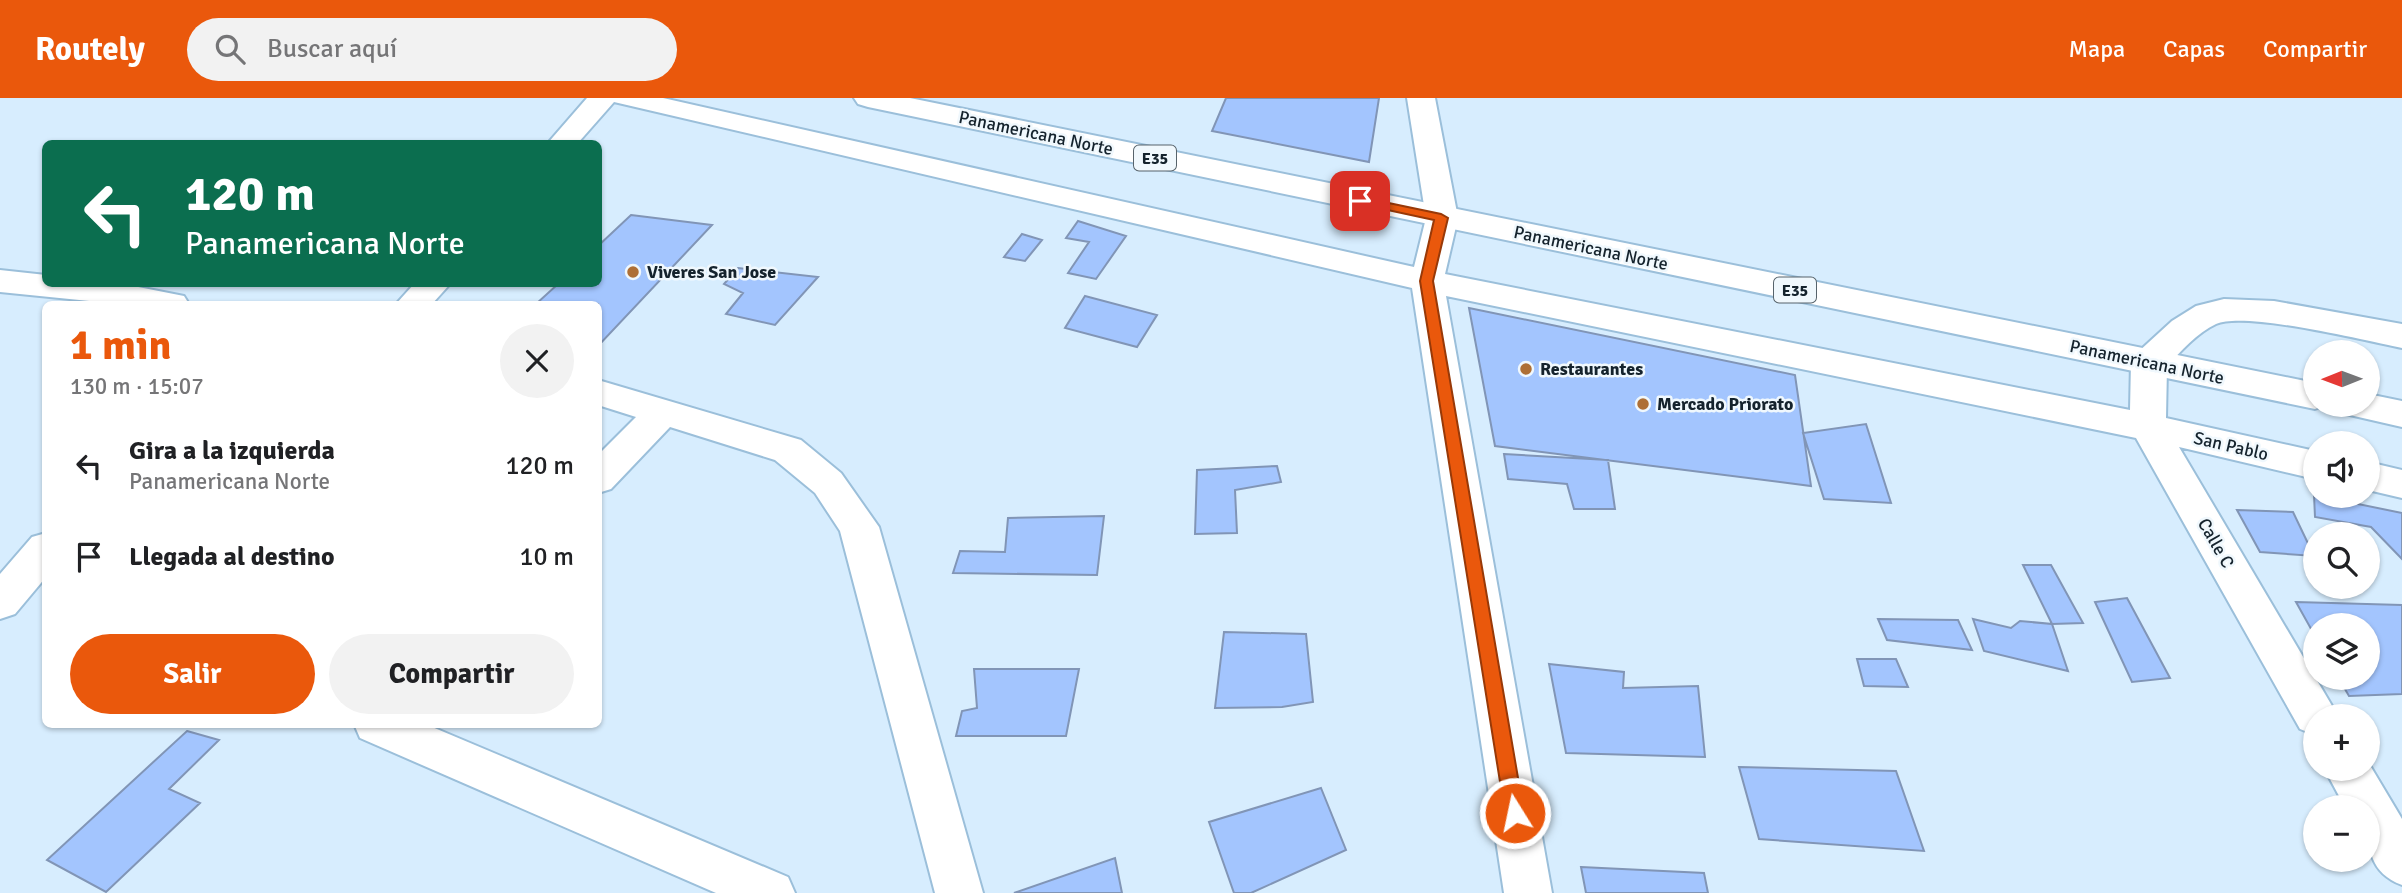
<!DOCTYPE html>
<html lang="es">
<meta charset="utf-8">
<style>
:root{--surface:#fff;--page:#f2f2f2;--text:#202124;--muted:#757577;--accent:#ea580c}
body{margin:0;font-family:Signika,sans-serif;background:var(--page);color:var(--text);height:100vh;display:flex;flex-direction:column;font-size:26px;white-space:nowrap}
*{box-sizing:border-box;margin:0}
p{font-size:23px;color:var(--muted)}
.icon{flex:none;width:38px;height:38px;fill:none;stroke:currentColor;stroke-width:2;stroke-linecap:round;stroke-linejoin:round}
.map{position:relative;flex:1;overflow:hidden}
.side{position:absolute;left:42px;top:203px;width:560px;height:427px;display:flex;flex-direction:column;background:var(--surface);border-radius:10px;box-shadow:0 2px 5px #0004}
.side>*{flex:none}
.banner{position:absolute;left:42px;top:42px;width:560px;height:147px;border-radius:10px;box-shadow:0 2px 5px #0004;background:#0b6e4f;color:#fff;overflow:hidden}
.needle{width:46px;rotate:269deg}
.buttons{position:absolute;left:2303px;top:242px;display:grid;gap:14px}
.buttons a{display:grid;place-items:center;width:77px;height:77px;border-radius:50%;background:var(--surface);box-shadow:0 2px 5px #0004;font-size:35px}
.pin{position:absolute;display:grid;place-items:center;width:60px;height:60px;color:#fff;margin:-30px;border-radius:14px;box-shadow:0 4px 10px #0006}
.me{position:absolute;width:77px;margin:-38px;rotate:350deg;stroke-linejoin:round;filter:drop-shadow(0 0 5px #0008)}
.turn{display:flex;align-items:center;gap:24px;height:147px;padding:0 28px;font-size:32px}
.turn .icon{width:91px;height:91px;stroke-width:2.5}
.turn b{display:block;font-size:49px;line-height:60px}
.round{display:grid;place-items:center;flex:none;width:74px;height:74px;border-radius:37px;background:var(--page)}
.overview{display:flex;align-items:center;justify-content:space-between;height:119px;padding:0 28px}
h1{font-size:42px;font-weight:800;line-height:52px;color:var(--accent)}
.action{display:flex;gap:14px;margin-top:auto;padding:14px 28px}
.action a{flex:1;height:80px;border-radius:42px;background:var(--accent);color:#fff;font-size:28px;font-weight:800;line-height:80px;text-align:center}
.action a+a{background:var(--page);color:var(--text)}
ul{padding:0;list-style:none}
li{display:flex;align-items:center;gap:21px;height:91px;padding:0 28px}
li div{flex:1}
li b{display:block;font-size:26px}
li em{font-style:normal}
header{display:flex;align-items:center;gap:42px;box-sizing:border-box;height:98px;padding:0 35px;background:var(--accent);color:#fff}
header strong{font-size:33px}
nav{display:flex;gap:38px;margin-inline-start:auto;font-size:24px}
.search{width:490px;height:63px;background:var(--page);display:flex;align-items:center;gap:18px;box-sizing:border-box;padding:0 24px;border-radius:38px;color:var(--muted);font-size:26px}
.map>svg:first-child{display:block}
.building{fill:#a3c5fe;stroke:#8195b6;stroke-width:2}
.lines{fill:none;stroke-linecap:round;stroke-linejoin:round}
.street-casing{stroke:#9bbfda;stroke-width:4}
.highway-casing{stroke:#9bbfda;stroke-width:4}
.street{fill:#fff;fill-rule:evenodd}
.highway{fill:#fff;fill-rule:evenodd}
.route{fill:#ea580c;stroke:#983908;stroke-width:2}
.poi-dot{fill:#ae6f35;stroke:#f0f8fd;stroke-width:2.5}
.labels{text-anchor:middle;stroke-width:5;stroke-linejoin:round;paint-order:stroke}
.shield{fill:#f0f8fd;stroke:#57636b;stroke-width:2}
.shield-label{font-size:16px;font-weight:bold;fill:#15232d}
.street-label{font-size:18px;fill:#15232d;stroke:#f0f8fd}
.poi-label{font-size:18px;font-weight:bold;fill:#15232d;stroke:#f0f8fd;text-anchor:start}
</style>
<header>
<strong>Routely</strong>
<div class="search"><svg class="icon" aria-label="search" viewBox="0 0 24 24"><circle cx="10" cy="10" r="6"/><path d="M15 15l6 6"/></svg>Buscar aquí</div>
<nav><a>Mapa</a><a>Capas</a><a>Compartir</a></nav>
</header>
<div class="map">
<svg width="2402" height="795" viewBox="0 0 2402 795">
<rect width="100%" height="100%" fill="#d7edfe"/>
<!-- building -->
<path class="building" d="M1226,0H1379L1369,64L1212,33Z
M631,117L712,127L598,248V206H536L558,186H598V148Z
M1078,123L1126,138L1096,181L1068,175L1089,144L1066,140Z
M1022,136L1042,142L1025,163L1004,159Z
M738,170L818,179L775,227L726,216L743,195L724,186Z
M1085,198L1157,217L1137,249L1065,230Z
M1469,210L1795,277L1811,388L1495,348Z
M1866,326L1891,405L1824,401L1803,335Z
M1504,356L1608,362L1615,411H1574L1567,386L1508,381Z
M1277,368L1281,384L1235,392L1237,435L1195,436L1197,372Z
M2314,397L2402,415V461L2371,429L2315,419Z
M2237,412L2293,414L2314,458L2260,454Z
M1104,418L1097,477L953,475L960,453L1005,454L1008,420Z
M2023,467H2051L2083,525L2052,526Z
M2127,500L2170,580L2132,584L2095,504Z
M2296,504L2402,507V596L2349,598L2338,579H2368V527H2315V538Z
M1878,521L1958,522L1972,552L1887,542Z
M1973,521L2011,530L2020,523L2052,526L2068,573L1984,553Z
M1224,534L1306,536L1313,604L1282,609L1215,610Z
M1857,561H1896L1908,589L1864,588Z
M1549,566L1624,574L1623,590L1698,588L1705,659L1566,655Z
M974,571H1079L1066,638H956L962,613L977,610Z
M187,633L219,642L169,691L200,705L106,794L47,762Z
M1739,669L1896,673L1924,753L1759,741Z
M1321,690L1346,752L1251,795H1234L1209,724Z
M1115,760L1122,795H1014Z
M1581,769L1704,775L1708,795H1586Z"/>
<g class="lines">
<defs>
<path id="street" d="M587,0H663L1414,169L1426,120L1407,0H1435L1458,120L1445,176L2130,312L2131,264L2137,255L2172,223L2196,208L2224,201L2274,203L2402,226V250C2366,243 2246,213 2216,226C2197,235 2181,253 2167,268L2166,320L2315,353V381L2179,349L2338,618H2315V637L2300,631L2136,340L1446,198L1552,795H1504L1412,190L614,4L577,46H547Z
M0,172L46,177V186H123L184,198L189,206H119L0,194Z
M414,186H450L432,206H396Z
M598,282L801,342L841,375L879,429L983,795H935L840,433L815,395L775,362L670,329L611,391L598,395V357L636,319L598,307Z
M2368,364L2402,372V400L2368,392Z
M46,435V479L15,516L0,521V476L32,439Z
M354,626H425L788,779L795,795H716L360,640Z
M2368,664L2402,721V787C2365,773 2368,743 2368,709H2345L2324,670H2368Z"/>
<path id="highway" d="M854,0H910L2315,285V306H2328L2315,311L868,9L858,6Z
M2368,296L2402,303V329L2341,315L2336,306H2368Z"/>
</defs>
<!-- street casing -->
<use href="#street" class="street-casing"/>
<!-- highway casing -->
<use href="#highway" class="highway-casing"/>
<!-- street -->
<use href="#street" class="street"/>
<!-- highway -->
<use href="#highway" class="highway"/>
</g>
<!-- route -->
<path class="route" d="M1360,99L1441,116L1448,120L1433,183L1524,715L1521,721L1515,724L1508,721L1505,715L1420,183L1434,122L1355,105V100Z"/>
<!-- markers -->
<g class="poi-dot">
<circle cx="633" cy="174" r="7"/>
<circle cx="1526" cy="271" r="7"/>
<circle cx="1643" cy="306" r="7"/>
</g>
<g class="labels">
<!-- shield labels -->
<g class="shield">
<rect x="1134" y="47.5" width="42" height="25" rx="5"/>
<rect x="1774" y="179.5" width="42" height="25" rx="5"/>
</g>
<g class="shield-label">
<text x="1155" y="66">E35</text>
<text x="1795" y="198">E35</text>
</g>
<!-- street labels -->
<g class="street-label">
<text transform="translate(1036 35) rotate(12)" y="6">Panamericana Norte</text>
<text transform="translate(1591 150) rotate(12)" y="6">Panamericana Norte</text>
<text transform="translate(2147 264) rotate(12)" y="6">Panamericana Norte</text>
<text transform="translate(2231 348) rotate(13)" y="6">San Pablo</text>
<text transform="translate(2216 445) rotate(60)" y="6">Calle C</text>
</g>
<!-- poi labels -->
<g class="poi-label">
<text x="647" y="180">Viveres San Jose</text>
<text x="1540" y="277">Restaurantes</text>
<text x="1657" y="312">Mercado Priorato</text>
</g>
</g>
</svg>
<div class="buttons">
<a><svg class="needle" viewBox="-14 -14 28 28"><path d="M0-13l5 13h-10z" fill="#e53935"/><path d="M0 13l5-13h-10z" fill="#757577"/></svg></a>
<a><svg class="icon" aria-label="sound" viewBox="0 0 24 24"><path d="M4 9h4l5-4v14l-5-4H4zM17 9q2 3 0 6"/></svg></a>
<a><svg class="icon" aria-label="search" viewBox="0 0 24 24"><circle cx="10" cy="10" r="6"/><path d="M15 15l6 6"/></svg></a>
<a><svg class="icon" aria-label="layers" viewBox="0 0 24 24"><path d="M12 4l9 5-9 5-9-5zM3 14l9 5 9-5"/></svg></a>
<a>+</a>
<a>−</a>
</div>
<div class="pin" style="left:1360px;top:103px;background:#d93025"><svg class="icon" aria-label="arrive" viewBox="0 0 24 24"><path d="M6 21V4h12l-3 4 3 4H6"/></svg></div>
<svg class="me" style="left:1515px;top:715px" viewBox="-20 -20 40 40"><circle r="17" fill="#ea580c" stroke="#fff" stroke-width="3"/><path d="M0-11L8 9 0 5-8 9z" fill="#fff"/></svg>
<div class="banner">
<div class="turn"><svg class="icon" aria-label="left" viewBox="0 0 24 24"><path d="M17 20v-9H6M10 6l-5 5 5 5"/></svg><div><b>120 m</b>Panamericana Norte</div></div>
</div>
<section class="side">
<div class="overview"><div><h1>1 min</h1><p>130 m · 15:07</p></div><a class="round"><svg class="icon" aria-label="close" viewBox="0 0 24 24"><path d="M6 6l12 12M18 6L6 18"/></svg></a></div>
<ul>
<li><svg class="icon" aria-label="left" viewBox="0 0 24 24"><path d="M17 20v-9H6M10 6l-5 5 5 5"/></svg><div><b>Gira a la izquierda</b><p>Panamericana Norte</p></div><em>120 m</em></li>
<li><svg class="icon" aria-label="arrive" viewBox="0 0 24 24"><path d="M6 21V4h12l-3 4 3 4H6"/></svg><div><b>Llegada al destino</b></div><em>10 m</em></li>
</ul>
<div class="action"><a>Salir</a><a>Compartir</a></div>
</section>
</div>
